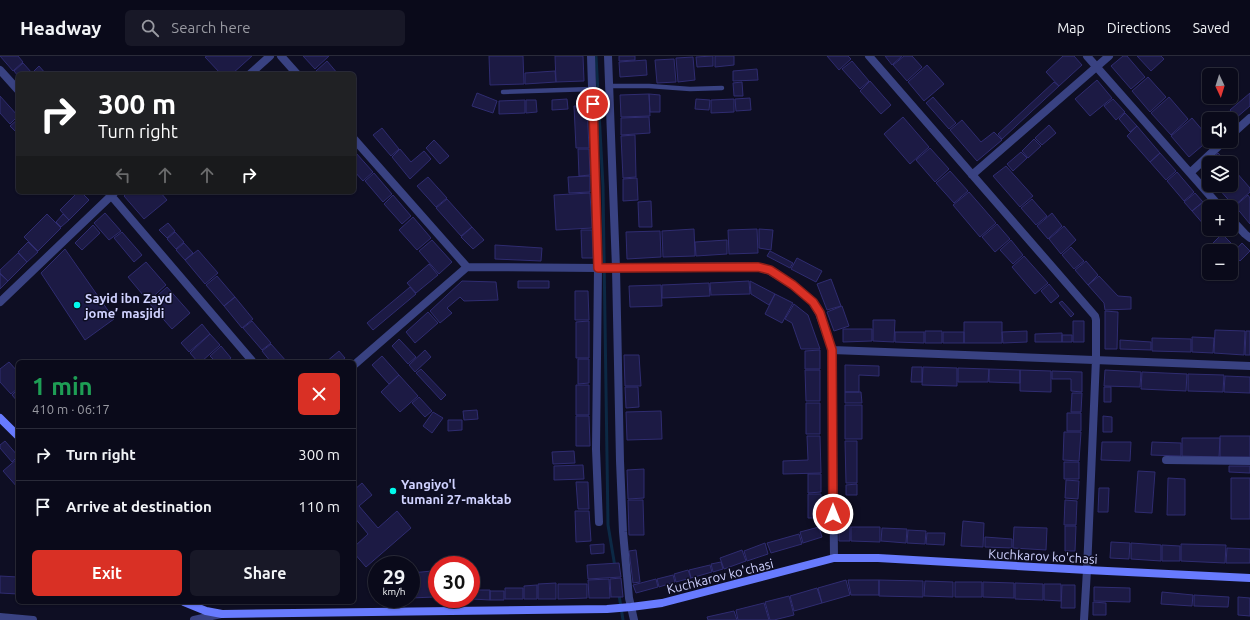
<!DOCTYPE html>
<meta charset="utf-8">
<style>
:root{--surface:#0a0a1a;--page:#181827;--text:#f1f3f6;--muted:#999aa2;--line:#2a2b39;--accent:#d93025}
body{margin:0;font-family:Ubuntu,sans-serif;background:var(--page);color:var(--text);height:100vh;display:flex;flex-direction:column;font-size:15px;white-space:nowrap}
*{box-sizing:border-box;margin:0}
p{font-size:13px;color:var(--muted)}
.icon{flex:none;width:22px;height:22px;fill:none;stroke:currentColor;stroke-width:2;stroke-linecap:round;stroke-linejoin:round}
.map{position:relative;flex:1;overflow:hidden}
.panel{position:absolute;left:16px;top:304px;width:340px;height:244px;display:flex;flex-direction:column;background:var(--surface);border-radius:6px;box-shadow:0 1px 3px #0004,0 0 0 1px var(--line)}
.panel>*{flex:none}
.banner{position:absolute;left:16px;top:16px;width:340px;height:122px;border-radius:6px;box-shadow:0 1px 3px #0004,0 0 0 1px var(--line);background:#202124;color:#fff;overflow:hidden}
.needle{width:26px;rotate:176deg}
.buttons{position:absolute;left:1202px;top:12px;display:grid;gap:8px}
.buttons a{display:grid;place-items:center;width:36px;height:36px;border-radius:6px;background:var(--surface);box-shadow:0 1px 3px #0004,0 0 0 1px var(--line);font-size:20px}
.speed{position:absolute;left:368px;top:500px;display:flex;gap:8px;font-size:20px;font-weight:700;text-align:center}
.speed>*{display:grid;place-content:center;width:52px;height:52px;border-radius:50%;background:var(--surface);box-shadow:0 1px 3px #0004,0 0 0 1px var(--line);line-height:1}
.speed small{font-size:10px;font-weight:400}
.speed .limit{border:6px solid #d22;background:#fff;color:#111}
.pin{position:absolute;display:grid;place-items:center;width:34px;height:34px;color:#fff;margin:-17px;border:2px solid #fff;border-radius:50%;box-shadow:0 1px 4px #0007}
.me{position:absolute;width:44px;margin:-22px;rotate:0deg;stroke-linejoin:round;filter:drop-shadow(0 0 3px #0008)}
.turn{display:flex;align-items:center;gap:14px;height:84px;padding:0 16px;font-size:18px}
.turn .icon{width:52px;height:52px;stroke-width:2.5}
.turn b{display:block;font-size:28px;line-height:34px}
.lanes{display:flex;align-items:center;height:38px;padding:0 16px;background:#0003;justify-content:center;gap:20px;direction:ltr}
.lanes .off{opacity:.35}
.round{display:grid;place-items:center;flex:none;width:42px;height:42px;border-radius:6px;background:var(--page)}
.summary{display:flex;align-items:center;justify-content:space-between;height:68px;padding:0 16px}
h1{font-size:24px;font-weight:600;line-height:30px;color:#1e9e55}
.primary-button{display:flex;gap:8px;margin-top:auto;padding:8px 16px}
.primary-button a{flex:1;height:46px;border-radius:6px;background:var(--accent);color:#fff;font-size:16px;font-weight:600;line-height:46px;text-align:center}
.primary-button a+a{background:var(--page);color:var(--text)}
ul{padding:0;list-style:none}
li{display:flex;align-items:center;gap:12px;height:52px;padding:0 16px;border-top:1px solid var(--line)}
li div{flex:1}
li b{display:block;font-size:15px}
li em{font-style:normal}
header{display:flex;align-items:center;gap:24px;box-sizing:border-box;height:56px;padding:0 20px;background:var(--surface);border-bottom:1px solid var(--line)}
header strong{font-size:19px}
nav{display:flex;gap:22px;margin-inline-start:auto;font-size:14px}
.search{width:280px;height:36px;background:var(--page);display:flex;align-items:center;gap:10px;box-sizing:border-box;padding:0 14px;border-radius:6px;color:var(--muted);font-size:15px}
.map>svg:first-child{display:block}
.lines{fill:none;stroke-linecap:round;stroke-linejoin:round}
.stream{stroke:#0c2945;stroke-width:3}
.building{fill:#1c1a44;stroke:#2f2c70}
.lane{stroke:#394282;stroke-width:4.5}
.street{stroke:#394282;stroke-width:8}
.secondary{stroke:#687bfe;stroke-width:8}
.route-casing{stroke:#8d1f18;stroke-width:10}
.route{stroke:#d93025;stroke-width:7}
.poi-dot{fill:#01faed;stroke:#0e0e23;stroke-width:1.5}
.labels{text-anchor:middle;stroke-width:3;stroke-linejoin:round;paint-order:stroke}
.poi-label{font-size:13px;font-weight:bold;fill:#d0d2ff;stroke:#0e0e23;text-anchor:start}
.street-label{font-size:13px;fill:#d0d2ff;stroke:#0e0e23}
</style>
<header>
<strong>Headway</strong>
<div class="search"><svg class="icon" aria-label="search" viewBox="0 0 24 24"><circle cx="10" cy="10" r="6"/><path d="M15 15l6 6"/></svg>Search here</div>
<nav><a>Map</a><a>Directions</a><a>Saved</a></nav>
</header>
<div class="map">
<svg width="1250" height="564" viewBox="0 0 1250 564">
<rect width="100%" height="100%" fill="#0e0e23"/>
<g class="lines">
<!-- stream -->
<path class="stream" d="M596,0L603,130L608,469L615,511
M619,539L623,564"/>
</g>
<!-- building -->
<path class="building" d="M0,0H18L23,6L13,15Z
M207,0H252L232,18H221L205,1Z
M303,0H329L315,13Z
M489,0H523L524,28L490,29Z
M555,0H583L584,25L556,26Z
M619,0H635V4L619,5Z
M713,0V10L697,11L696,1Z
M715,0H734V9L715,11Z
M827,0H848L851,3L839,14Z
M885,0H902L892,9Z
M904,0H912L922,11L907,25L893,9Z
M1063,0H1074L1082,9L1059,30L1046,16Z
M1123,0H1127L1145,21L1131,33L1111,10Z
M1137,0H1161L1164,3L1151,15Z
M693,1L695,24L678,26L676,2Z
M674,3L676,26L657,27L655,4Z
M646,4L647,19L620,21L619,6Z
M327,5L338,18H319L316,15Z
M852,5L869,25L860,33L842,13Z
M23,7L32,17L39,10L46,18H18V20L14,15Z
M927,9L944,28L924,45L908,26Z
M757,13L758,24L733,25V15Z
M555,15L556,26L525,28V17Z
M1148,21L1166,41L1150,56L1132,35Z
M1097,24L1112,42L1090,60L1075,43Z
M870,25L891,49L881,58L860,35Z
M742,26L743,40H734L733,27Z
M1054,26L1059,30L1002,83L998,78Z
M477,37L497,45L493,57L472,50Z
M1250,37V50L1236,62L1230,54Z
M649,38L660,39V56H650Z
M649,38L650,60L621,61L620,39Z
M0,40L18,60L10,68L0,57Z
M933,41L956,67L949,73L926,47Z
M1169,41L1188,63L1171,79L1151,57Z
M750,42L751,54L736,55L735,43Z
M567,43L568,53L552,54V44Z
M696,43L710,44L709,54L695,53Z
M734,43V56L711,57V44Z
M1113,43L1125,56L1116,64L1104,50Z
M525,44V57L499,58V45Z
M526,44H536L537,56L526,57Z
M574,50H587L589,92H576Z
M1229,55L1235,62L1231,66V63H1219Z
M1125,57L1137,70L1130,76L1119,63Z
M649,61L650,77L621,79V62Z
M903,61L929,91L910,108L884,78Z
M1192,62L1204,76L1209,72V84L1189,101L1171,80Z
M18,63V78L10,70Z
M962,64L981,86L994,76L1002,84L977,105L950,74Z
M1049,69L1056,77L1042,89L1035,82Z
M1137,70L1160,97L1150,106L1127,80Z
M382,72L399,93L391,100L373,79Z
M635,79L636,121L623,122L621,80Z
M1034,83L1041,90L1028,102L1022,95Z
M434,84L449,100L440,108L426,92Z
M930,92L949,113L935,126L916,104Z
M400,93L411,106L424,95L431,103L410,123L392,101Z
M578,93H589L590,119L579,120Z
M1021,96L1027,102L1013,115L1007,108Z
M356,97L373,116L363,125L354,115V98Z
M1160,97L1176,115L1166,124L1150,106Z
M1218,97L1227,107H1209V115L1204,110Z
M1006,110L1033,140L1020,151L993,120Z
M950,115L968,135L954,147L936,127Z
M1177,116L1194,136L1184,145L1167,125Z
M1236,116L1250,132V136L1234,150L1218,132L1222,129H1231V121Z
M374,117L392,138L383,146L365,125Z
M590,120V136L569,137L568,121Z
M428,121L447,142L436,151L417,130Z
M637,122L638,144L623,145V123Z
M78,136H81L89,144L69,164L60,154Z
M128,136H160L167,144L144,163L124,140Z
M969,136L996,167L980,181L953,149Z
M590,137L592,172L556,174L554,139Z
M1195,137L1203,146L1192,155L1184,146Z
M393,139L411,160L402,168L384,148Z
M1248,139L1250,142V168L1235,150Z
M447,143L472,171L461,180L436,152Z
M1032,143L1047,160L1036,169L1021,152Z
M651,145L652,171H639L638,146Z
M1203,146L1209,153V167L1205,170L1192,155Z
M105,157L121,175L109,184L94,167Z
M1052,157L1062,170L1048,183L1037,170Z
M47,158L61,172L38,195L24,181Z
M63,158L69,164L61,171L56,166Z
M413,161L431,182L417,194L399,174Z
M168,167L175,175L167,182L159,174Z
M997,168L1010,183L995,196L982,181Z
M93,169L100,177L82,194L75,187Z
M1064,170L1076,184L1061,198L1049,183Z
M472,171L484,184L473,193L461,181Z
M694,173L695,200L663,201L662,175Z
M757,173L758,197L729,198L728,174Z
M759,173L773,174L771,194L759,192Z
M581,174H592L593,202H582Z
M660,175L661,201L627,203L626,176Z
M122,176L142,199L134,206L114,182Z
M175,176L184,186L176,193L167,183Z
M1222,178L1236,192L1231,197V195H1217L1211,189Z
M432,184L452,206L439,218L419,195Z
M727,184V198L696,200L695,186Z
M1011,184L1023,199L1013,208L1000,194Z
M28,186L38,196L27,206L18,196Z
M184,187L193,197L185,204L176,194Z
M1242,187L1250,195L1240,205L1232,198Z
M495,189L542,192L541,205L495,203Z
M1071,191L1084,205L1074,213L1062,199Z
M65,193L114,263L85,284L41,217Z
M198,194L218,217L205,228L185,204Z
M770,195L793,207L790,212L767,200Z
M18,197L27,206L8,225L0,217V214Z
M1024,200L1048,227L1035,238L1012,211Z
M797,202L822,215L816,226L791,213Z
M1086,205L1098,219L1088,229L1075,214Z
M146,206L166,229L148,245L128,221Z
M429,208L438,219L416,237L407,227Z
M0,218L8,225L0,233Z
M217,220L235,241L224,250L206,229Z
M1099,220L1118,240L1131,241V253L1105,254L1104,247L1088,229Z
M831,223L841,250L827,254L817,228Z
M462,225L496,226L498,244L464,245L460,241L447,252L452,257L440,267L430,255Z
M518,225H549V232H518Z
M749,225L750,238L711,239L710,227Z
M750,225L775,238L769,249L751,238Z
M709,227L710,240L662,242V229Z
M1049,228L1059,240L1051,247L1041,235Z
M661,229L662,250L630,251L629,230Z
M167,231L190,257L172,273L149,247Z
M410,231L416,238L373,274L367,267Z
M575,235H588L589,264H575Z
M775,238L793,247L782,267L765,258Z
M235,241L253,263L242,272L224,250Z
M1062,245L1074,258L1071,261L1059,247Z
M794,248L808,259L820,293H801L792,267L785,263Z
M842,250L849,270L834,275L827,256Z
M1105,255L1118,256L1117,293H1105Z
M428,256L438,267L415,287L406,276Z
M873,264H895L894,286L873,285Z
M252,265L271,287L262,294L243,272Z
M589,265V302H576V266Z
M1073,265H1084V286H1073Z
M964,266H1002V287H964Z
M202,268L210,278L189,296L181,287Z
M843,273H872V285L843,286Z
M1215,274L1245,275L1244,299L1214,297Z
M925,275H942V287H925Z
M1027,275V286L1003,287L1002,276Z
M1246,275H1250V299H1245Z
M895,276H924V287L895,286Z
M943,276H964V287H943Z
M1062,277V286H1035V278Z
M210,278L220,289L201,306H198L190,297Z
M1062,279H1072V286H1062Z
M1192,281L1214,282L1213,297L1192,296Z
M1152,282L1191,283V296L1152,295Z
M399,283L416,301L408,308L392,290Z
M1120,284L1151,286V294L1120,293Z
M271,288L287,306H271L262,295Z
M221,290L231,302L226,306H216L210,300Z
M425,294L431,301L415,316L409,309Z
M820,294V313H805V295Z
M339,295L345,302L340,306H326Z
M624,299H639L641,330H625Z
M382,300L399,319L389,328L372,309Z
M578,303H589V327L578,328Z
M9,306L18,316V332L11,338L0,326V313Z
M845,309L879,310V320L859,319V336H845Z
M912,311H922V326H911Z
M923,311L957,312V330L922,329Z
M958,312L989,313L988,326H958Z
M421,313L446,339L441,344L416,317Z
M989,313L1020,314V327L989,326Z
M805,314H820V345H806Z
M1020,314L1051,315V336L1020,335Z
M1105,314L1141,316L1140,331L1104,330Z
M1052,315L1082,316V336L1071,335V323H1052Z
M1142,316L1187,318L1186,335L1141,333Z
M1188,318L1224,319L1223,336L1188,335Z
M399,319L418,340L400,356L381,336Z
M1225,320L1250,321V337L1224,336Z
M576,329H589V359H576Z
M625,331H638L639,351L626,352Z
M1104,331H1111V346H1104Z
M18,333V346L12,339Z
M845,336H861L862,347H845Z
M1072,337H1082L1081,356H1071Z
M419,341L432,355L425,361L412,347Z
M806,347H820V378H806Z
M845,349H862V383H845Z
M477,354L478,363L464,364L463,355Z
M661,355L662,383L627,384L626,356Z
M433,356L443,362L432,377L423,370Z
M1067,357H1081V375H1067Z
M576,360H589L590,390H576Z
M1103,360L1112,361V376H1103Z
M448,364H462V374L448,375Z
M1064,376H1081L1079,405L1063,404Z
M807,380H820L821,417L783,418V405L808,404Z
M1220,380H1250V401H1220Z
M1182,382H1220L1219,401L1182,400Z
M5,385L18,400L12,406L0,392V389Z
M845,385H857V427H846Z
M1102,386H1131L1130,405L1101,404Z
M1152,386L1181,387V400L1151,399Z
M574,395L575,407L553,408L552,396Z
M18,402V432L3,415Z
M1064,406H1079V423H1064Z
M583,409L584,423L554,424V410Z
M1229,410H1250V417L1229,416Z
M644,413V442L628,443L627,414Z
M1138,415L1155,416L1152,457L1135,456Z
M808,418H821V436L808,437Z
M1168,422L1185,423V459H1167Z
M1231,422H1250V463H1231Z
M1066,424L1079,425L1078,443L1065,442Z
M576,426H588L589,453H578Z
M362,427L372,439L359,450L378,472L397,455L411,472L366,511L354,497V491L368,478L354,461V434Z
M857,428V439H846V429Z
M1099,432H1109L1108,456H1098Z
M808,438H821V462H808Z
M628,444H643L644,479H629Z
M1065,444L1077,445L1076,469H1064Z
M575,455H589L591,485L576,486Z
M963,465L984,467L983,491L961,490Z
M839,470H850V485H839Z
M1065,470H1076L1075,495H1065Z
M819,471L822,481L803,487L800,476Z
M851,471H880V486L851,485Z
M1014,471L1047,472L1046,494L1013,492Z
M882,472L907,473L906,487L881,485Z
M908,474L926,475L925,488L907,487Z
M927,477H945L944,489L926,488Z
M799,478L802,488L771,497L767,487Z
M985,481L1012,483V492L985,491Z
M1111,486L1130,487L1129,503L1110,502Z
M765,487L768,498L747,505L744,495Z
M1131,487L1161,489V505L1131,503Z
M604,488V497L591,498L590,489Z
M1181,488L1226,489L1225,507L1181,505Z
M1162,489L1180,490V505H1162Z
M1227,492L1250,493V507H1226Z
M636,494L640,526L633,527L629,495Z
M742,494L746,505L724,513L720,502Z
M721,506L723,513L713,516L711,508Z
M619,507L621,521L588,523L587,509Z
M710,509L712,516L691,522L689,514Z
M688,514L691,522L676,526L674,518Z
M432,515L434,541L411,542V517Z
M673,519L675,526L659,531L657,523Z
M0,520L18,521V538L0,537Z
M621,522L623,541H611L610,523Z
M609,523L610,542H589L588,524Z
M656,523L658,531L636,537L633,529Z
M846,524L850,539L822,547L818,532Z
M848,524H879V539H851Z
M879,524L923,525V541L879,540Z
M925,525L953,526V541L924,540Z
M955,526H982V541H955Z
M983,526L1014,527V542L983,541Z
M556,527V543H538V528Z
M1015,527L1043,528V544L1015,543Z
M558,528H587V542L558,543Z
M1044,528H1061V545L1044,544Z
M537,529V543H524V530Z
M1062,529H1075V552H1061Z
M1094,531L1130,532V546L1094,545Z
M505,532H523V543H505Z
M817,532L822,547L794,555L790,540Z
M472,534H490V544L472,543Z
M490,535H504V544H490Z
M1162,536L1193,539L1192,550L1161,548Z
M1194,539L1229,541L1228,551L1194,550Z
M789,540L794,559L774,564H770L765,546Z
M1238,541L1250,542V560L1238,559Z
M1093,546L1106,547V559H1093Z
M764,547L769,564H738L736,554Z
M734,555L737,564H708L707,561Z"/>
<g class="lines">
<!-- lane -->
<path class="lane" d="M608,30H649L690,33L722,32
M503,36L593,33"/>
<!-- street -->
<path class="street" d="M281,0L297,18
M591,0L598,212L596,393L599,466
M608,0L616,212L620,405L623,476L629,542L634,564
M869,0L1095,260L1096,264V303L1087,514L1084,564
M1087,0L1220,151
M0,14L18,34
M250,18L270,0
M1231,79L1250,62
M354,83L467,211
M1190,117L1224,85
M972,119L1109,0
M108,136L253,306
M1231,163L1245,178L1250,182
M0,246L114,137
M832,294L1250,310
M354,309L467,211L598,212L748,210L758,211L770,215L793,229L813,246L819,257L832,294L834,502
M1166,404L1250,405
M0,561L33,564
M194,564L221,558"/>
<!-- secondary -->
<path class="secondary" d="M0,362L18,380
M184,546L206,555L222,558L607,553L631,551L662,547L834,502H878L1087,514L1250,522"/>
</g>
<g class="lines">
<defs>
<path id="route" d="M593,48L598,212L758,211L770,214L793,229L813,246L820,257L832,294L833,458"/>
</defs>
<!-- route casing -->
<use href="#route" class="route-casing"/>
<!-- route -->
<use href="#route" class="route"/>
</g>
<!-- markers -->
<g class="poi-dot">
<circle cx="77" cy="249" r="4"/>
<circle cx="393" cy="435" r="4"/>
</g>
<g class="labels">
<!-- poi labels -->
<g class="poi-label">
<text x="85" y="247">Sayid ibn Zayd<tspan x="85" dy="15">jome’ masjidi</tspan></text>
<text x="401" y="433">Yangiyo'l<tspan x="401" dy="15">tumani 27-maktab</tspan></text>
</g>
<!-- street labels -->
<g class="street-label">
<text transform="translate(1043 500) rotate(3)" y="5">Kuchkarov ko'chasi</text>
<text transform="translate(720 520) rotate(-14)" y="5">Kuchkarov ko'chasi</text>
</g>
</g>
</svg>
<div class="buttons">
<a><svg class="needle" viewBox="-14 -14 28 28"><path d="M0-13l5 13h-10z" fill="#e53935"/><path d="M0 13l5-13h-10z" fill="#999aa2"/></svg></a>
<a><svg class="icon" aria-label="sound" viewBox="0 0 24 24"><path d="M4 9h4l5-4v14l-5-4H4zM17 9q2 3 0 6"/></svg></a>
<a><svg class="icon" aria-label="layers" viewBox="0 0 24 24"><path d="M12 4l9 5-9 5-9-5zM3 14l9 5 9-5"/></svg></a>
<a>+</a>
<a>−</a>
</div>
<div class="speed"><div>29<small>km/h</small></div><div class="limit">30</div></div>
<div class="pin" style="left:593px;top:48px;background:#d93025"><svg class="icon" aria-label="arrive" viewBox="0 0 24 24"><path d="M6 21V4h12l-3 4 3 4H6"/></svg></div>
<svg class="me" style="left:833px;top:458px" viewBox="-20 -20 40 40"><circle r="17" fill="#d93025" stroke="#fff" stroke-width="3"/><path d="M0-11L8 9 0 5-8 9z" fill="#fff"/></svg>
<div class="banner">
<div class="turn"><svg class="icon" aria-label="right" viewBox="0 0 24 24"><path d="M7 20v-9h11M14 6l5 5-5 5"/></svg><div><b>300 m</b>Turn right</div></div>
<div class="lanes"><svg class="icon off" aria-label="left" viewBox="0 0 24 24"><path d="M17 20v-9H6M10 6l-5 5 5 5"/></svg><svg class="icon off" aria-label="ahead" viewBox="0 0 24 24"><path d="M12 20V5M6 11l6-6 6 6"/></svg><svg class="icon off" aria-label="ahead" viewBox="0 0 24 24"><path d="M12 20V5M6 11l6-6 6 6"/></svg><svg class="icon" aria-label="right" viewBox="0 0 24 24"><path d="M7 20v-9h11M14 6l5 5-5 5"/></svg></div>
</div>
<section class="panel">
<div class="summary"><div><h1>1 min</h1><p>410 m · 06:17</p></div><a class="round" style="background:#d93025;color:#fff"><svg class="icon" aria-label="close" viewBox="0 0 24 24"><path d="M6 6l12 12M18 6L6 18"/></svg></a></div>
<ul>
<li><svg class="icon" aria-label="right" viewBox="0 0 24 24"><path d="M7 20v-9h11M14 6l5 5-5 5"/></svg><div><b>Turn right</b></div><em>300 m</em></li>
<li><svg class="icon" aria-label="arrive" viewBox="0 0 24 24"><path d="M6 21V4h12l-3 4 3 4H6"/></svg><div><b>Arrive at destination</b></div><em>110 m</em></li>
</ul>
<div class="primary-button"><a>Exit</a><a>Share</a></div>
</section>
</div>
